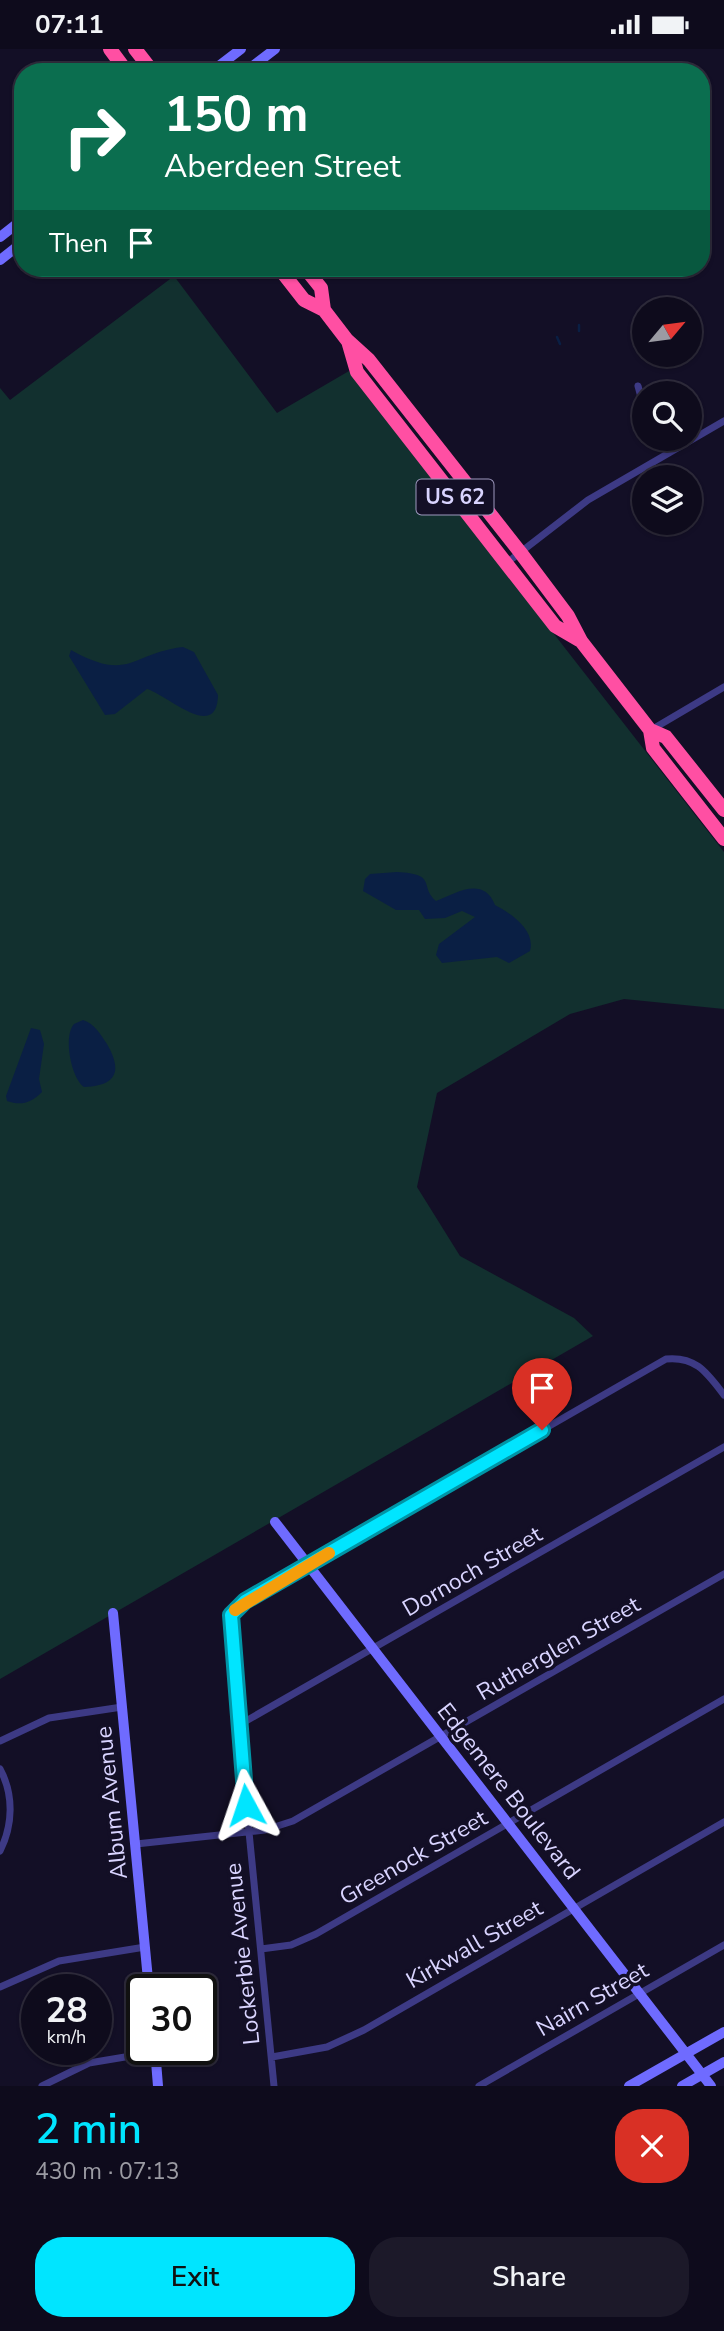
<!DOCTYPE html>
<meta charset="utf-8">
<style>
:root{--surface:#0e0b1c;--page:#1c1929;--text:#f1f3f6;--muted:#9b9ba3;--line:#2e2b3b;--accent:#00e5ff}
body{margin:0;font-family:"Nunito Sans",sans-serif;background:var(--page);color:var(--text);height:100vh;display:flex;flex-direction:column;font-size:26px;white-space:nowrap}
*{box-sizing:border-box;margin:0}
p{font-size:23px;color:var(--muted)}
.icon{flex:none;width:38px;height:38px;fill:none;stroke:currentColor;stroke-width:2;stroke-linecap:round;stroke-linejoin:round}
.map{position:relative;height:2037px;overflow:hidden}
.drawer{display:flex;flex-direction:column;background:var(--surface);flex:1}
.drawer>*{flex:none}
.hud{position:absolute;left:14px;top:14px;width:696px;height:214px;border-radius:28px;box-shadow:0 2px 5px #0004,0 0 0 2px var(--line);background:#0b6e4f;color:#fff;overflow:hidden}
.needle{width:46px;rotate:61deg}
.buttons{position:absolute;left:632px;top:248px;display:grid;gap:14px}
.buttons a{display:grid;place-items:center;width:70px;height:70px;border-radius:50%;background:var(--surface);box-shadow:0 2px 5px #0004,0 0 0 2px var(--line);font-size:35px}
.speed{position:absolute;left:21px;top:1925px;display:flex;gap:14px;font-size:35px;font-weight:700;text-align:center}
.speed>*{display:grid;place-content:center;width:91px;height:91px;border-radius:50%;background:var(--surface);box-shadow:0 2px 5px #0004,0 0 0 2px var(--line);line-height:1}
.speed small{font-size:18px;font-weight:400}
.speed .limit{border:4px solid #111;border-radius:10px;background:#fff;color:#111}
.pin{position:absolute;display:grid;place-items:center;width:60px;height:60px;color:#fff;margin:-72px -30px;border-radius:50% 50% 50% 0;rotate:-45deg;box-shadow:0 0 7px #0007}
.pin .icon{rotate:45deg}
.me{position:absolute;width:77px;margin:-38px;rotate:355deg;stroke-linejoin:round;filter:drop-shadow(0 0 5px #0008)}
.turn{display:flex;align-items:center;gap:24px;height:147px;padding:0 35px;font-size:32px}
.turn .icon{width:91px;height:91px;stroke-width:2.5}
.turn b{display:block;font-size:49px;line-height:60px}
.then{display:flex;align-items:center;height:66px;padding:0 35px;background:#0003;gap:14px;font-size:26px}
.round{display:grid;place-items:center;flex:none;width:74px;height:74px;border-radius:28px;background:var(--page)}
.head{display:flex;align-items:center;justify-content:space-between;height:119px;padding:0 35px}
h1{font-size:42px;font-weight:600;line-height:52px;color:var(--accent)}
.primary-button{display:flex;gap:14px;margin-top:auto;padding:14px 35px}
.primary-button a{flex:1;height:80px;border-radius:28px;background:var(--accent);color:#111;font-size:28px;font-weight:600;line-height:80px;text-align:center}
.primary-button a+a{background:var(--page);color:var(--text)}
.status{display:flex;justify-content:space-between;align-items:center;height:49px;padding:0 35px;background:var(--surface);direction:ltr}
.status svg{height:19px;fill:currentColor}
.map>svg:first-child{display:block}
.green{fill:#12302f}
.water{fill:#0a1f44}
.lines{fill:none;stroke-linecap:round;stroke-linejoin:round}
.stream{stroke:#0a1f44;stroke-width:2.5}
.street{stroke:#3d3a85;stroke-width:7}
.secondary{stroke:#6f6bff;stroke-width:10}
.highway{stroke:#ff4fa3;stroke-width:14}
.route-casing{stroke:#0095a6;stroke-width:18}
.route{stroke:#00e5ff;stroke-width:12}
.slow{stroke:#f59e0b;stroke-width:12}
.labels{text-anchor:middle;stroke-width:7;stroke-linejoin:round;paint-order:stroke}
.shield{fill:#130f26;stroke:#9e99be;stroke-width:2}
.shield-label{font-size:21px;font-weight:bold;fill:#d9d4ff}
.street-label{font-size:23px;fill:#d9d4ff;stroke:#130f26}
</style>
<div class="status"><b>07:11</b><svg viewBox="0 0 49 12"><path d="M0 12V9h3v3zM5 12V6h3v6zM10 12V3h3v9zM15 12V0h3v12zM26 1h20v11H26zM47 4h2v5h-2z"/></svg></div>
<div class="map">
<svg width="724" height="2037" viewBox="0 0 724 2037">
<rect width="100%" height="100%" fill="#130f26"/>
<!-- green -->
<path class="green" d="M174,227L277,364L349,322L724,803V960L624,950L570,965L437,1044L417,1138L460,1207L574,1269L593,1287L0,1630V339L10,351Z"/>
<!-- water -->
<path class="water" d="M183,598L194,603L218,646C217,694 166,645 147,640L115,665L105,666L69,607L71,601C130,634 131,604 183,598Z
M397,823C438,825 419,837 436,852C455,845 483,826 495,856C510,864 536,881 530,902L509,914L497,908L442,914L436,906L439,895L475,868L462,862L445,869L425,870L419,861H396L363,842L365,830L370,825Z
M83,971C95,975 100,985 107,995C122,1021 118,1037 84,1038C71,1029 63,987 74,975Z
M31,979L40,981L44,995L39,1030L42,1043C31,1054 21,1057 7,1052L6,1047Z"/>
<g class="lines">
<!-- stream -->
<path class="stream" d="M579,282V276
M557,288L560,295"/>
<!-- street -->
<path class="street" d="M638,337L644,359
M661,390L669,404
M513,509L588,451L724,372
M651,681L724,638
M239,1676L724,1398
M0,1692L49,1669L122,1658
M0,1720C14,1746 13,1776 0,1802
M136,1795L265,1781L293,1772L724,1525
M261,1900L291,1896L316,1885L724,1650
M0,1938L59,1912L145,1898
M272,2008L327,1998L364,1981L724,1773
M42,2037L89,2014L155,2003
M274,2037L249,1783L231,1566L245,1552L666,1310C696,1307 707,1324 724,1346
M479,2037L724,1896"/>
<!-- secondary -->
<path class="secondary" d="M211,23L241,0
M245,23L275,0
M0,188L23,170
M0,211L23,193
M275,1473L711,2037
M113,1564L149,1941
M155,2000L158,2037
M629,2037L724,1983
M682,2037L724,2013"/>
<!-- highway -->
<path class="highway" d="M110,0L127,23
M135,0L153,23
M279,219L304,251L324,261L347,291L369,311L520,503L568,567L581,592L650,681L653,699L724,790
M305,219L321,239L324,261
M348,292L357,323L555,577L579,591
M650,681L666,688L724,761"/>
</g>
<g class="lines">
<defs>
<path id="route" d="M246,1756L231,1566L245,1552L542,1381"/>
</defs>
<!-- route casing -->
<use href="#route" class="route-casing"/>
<!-- route -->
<use href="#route" class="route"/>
<!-- slow -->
<path class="slow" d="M235,1561L329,1504"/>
</g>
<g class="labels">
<!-- shield labels -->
<rect class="shield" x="416.5" y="430.5" width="77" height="35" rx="5"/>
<g class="shield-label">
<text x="455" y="455">US 62</text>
</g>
<!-- street labels -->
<g class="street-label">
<text transform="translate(472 1522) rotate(-30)" y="8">Dornoch Street</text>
<text transform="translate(558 1599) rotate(-30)" y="8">Rutherglen Street</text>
<text transform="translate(509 1742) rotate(52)" y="8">Edgemere Boulevard</text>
<text transform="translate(111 1754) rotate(-96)" y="8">Album Avenue</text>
<text transform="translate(413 1808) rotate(-30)" y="8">Greenock Street</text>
<text transform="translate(474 1895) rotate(-30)" y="8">Kirkwall Street</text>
<text transform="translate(242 1905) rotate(-96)" y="8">Lockerbie Avenue</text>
<text transform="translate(592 1950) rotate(-30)" y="8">Nairn Street</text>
</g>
</g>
</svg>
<div class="buttons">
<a><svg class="needle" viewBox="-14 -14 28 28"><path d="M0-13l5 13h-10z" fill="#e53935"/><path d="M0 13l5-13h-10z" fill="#9b9ba3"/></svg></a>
<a><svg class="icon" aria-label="search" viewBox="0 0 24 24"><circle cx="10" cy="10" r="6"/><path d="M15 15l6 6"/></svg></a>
<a><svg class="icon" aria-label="layers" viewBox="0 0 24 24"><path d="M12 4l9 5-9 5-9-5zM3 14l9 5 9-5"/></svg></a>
</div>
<div class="speed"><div>28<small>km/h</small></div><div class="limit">30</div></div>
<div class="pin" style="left:542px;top:1381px;background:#d93025"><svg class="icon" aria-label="arrive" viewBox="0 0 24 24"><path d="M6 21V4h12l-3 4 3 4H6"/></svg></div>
<svg class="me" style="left:246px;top:1756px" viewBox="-20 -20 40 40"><path d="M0-17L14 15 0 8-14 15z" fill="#00e5ff" stroke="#fff" stroke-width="4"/></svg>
<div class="hud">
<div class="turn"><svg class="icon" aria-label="right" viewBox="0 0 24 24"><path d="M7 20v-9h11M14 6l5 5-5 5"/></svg><div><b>150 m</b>Aberdeen Street</div></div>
<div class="then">Then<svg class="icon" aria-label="arrive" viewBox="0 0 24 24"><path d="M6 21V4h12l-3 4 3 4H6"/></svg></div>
</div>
</div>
<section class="drawer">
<div class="head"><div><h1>2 min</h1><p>430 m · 07:13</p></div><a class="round" style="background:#d93025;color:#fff"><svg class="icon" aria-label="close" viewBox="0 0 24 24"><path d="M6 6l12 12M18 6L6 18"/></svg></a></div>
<div class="primary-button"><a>Exit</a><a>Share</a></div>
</section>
